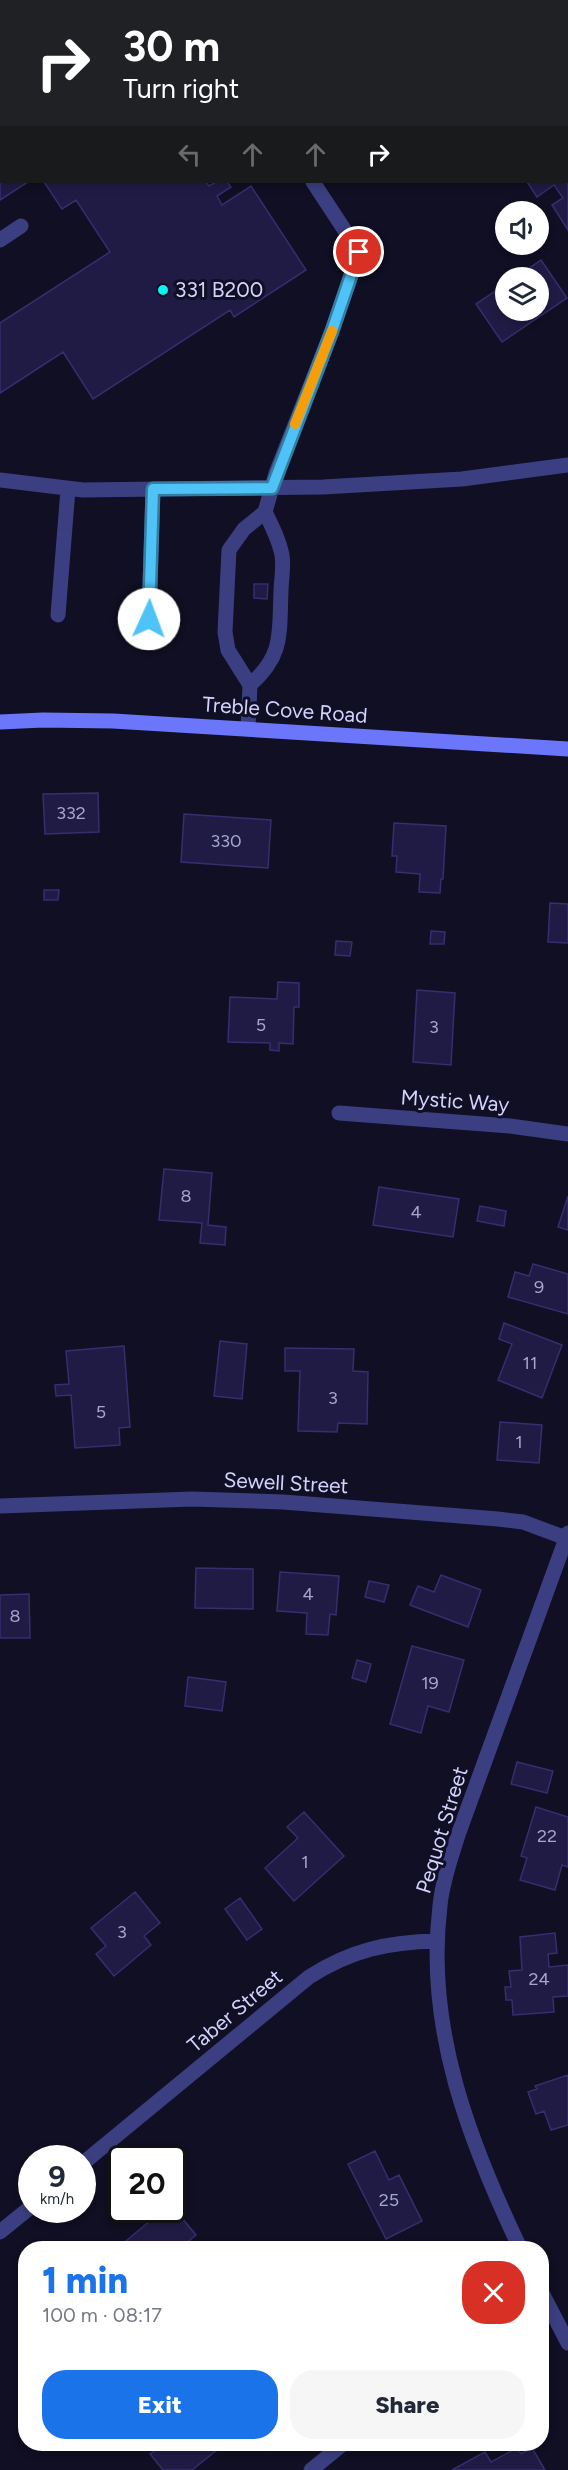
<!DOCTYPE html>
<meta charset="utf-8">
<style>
:root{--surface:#fff;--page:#f6f6f7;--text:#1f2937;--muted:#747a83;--accent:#1a73e8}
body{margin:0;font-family:Figtree,sans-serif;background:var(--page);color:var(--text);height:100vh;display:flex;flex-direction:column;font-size:22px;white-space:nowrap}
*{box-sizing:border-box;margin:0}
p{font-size:20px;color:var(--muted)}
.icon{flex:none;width:33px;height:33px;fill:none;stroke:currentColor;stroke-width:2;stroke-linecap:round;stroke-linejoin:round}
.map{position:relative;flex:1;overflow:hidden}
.drawer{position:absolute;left:18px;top:2241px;width:531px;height:210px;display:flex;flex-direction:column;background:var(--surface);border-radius:24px;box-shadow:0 3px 9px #0003}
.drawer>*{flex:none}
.top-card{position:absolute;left:0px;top:0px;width:568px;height:183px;box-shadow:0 3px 9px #0003;background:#202124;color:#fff;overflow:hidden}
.buttons{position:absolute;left:495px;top:201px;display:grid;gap:12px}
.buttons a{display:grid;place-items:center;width:54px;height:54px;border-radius:50%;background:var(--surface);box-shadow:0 3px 9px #0003;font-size:30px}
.speed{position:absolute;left:18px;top:2145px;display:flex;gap:12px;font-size:30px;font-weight:700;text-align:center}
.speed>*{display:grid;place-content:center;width:78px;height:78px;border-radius:50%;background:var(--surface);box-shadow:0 3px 9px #0003;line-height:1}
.speed small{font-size:15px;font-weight:400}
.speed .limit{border:3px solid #111;border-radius:9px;background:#fff;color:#111}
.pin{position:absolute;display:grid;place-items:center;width:51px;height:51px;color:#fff;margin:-26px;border:3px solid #fff;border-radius:50%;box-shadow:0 2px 6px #0007}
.me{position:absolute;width:66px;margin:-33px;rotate:2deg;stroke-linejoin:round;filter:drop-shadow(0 0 4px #0008)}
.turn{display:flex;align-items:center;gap:21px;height:126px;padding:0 24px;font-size:27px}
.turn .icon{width:78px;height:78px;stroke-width:2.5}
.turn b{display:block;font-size:42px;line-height:51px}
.lanes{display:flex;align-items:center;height:57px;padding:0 24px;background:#0003;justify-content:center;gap:30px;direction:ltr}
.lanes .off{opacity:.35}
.round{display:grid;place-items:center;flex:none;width:63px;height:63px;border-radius:24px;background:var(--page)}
.headline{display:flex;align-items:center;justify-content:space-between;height:102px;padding:0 24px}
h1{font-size:36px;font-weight:800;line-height:45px;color:var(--accent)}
.action{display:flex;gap:12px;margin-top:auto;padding:12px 24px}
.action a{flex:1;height:69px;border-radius:24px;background:var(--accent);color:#fff;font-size:24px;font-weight:800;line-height:69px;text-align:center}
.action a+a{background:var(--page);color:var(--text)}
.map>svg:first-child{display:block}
.building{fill:#201b44;stroke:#352e6f;stroke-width:1.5}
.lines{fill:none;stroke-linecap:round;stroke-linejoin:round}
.lane{stroke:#3b3f81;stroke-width:15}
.street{stroke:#3b3f81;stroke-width:15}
.secondary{stroke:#6c76fb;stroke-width:15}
.route-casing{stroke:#337fa1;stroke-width:15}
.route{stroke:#4fc3f7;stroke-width:10}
.slow{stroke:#f59e0b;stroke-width:10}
.poi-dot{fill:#07f4f6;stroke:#100f23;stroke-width:2}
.labels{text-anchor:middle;stroke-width:6;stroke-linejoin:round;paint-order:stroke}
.number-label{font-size:18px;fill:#a6a4d0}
.poi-label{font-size:21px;fill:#d3d2fe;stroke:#100f23;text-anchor:start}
.street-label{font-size:21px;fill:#d3d2fe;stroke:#100f23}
</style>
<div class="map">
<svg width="568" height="2470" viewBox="0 0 568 2470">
<rect width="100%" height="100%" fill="#100f23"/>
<!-- building -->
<path class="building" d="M0,0L175,2H2V182H28L0,200Z
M289,0H490L491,2H290Z
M567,119L568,121V230L552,205L563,198L554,185L537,197L527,182H567Z
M44,182H206L209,186L216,182H227L231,187L217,196L222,205L251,186L306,270L234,317L230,310L93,399L63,352L0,393V323L110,252L76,200L62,209Z
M541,260L567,298L502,342L476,304L506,284V310H538V278H515Z
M254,584H268L267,599L254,598Z
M98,793L99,832L45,834L43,794Z
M184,814L271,820L268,868L181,862Z
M394,823L446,826L443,879H441L440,893L419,892L420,874L396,872L397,856H392Z
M44,890H59L58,900H44Z
M550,903L568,904V943L548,942Z
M431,931L445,932L444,944H430Z
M336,941L352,942L350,956L335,955Z
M278,982L299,983V1007H294L293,1044L279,1043V1051L270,1050V1043L228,1042L230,997L277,999Z
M417,990L455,993L451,1065L413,1062Z
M164,1169L212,1173L208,1225L226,1227L225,1245L200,1243L202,1223L159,1220Z
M379,1187L459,1199L453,1237L373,1225Z
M568,1196V1230L558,1227Z
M480,1206L506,1211L504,1226L477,1221Z
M533,1264L568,1274V1314L508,1297L515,1272L529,1276Z
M504,1323L562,1345L542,1398L498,1380L512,1344L499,1339Z
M220,1341L247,1344L242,1399L214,1396Z
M124,1346L130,1427L119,1428L120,1445L75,1448L71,1395L56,1396L55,1385L69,1384L66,1351Z
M285,1348L354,1349L353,1371L368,1372L367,1424L338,1423L337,1432L298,1431L300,1371H285Z
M500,1422L542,1425L539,1463L497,1460Z
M196,1568L253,1569V1609L195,1608Z
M280,1572L339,1576L336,1615L330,1614L328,1635L306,1634L307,1613L277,1611Z
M441,1575L481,1590L468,1627L410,1605L418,1586L434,1592Z
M369,1581L389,1585L384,1602L365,1597Z
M29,1594L30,1638H0V1595Z
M412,1646L464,1660L449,1712L428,1706L421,1733L390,1724Z
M357,1660L371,1664L366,1682L352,1678Z
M188,1677L226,1682L222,1711L185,1706Z
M517,1762L553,1771L547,1793L511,1784Z
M536,1807L568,1817V1867L562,1865L555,1890L520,1880L527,1858L521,1856Z
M304,1812L344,1856L294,1901L265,1868L298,1838L287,1827Z
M135,1892L160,1923L144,1936L151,1945L114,1976L96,1954L106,1946L91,1928Z
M240,1898L262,1929L247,1940L225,1909Z
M555,1933L557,1953L548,1954L549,1967L568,1965V1996L553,1997L554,2012L513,2015L512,2000H506L505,1987H511L509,1971L522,1970L520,1937Z
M568,2075V2125L551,2130L544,2111L536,2114L528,2092L537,2089L535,2086Z
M375,2151L389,2180L399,2175L422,2221L386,2239L348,2164Z
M172,2206L196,2235L180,2248H132L126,2241L163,2210H172Z
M151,2444H212L217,2450L192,2470H163L150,2454L156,2450Z
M517,2448L521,2454L532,2448L545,2470H452L485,2452L491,2462Z"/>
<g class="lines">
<!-- lane -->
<path class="lane" d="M196,0L197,2
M0,240L21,226
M0,480L83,490L323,487L462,479L568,465
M58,615L68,489
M149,619L153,489
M250,685C284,655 279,634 281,592C281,581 284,567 282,555C279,540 272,526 265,512
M248,729L250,685L228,650L225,632L229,550L244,529L265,512L276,473L332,331L359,252L313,182"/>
<!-- street -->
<path class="street" d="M339,1113L510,1126L568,1134
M0,1506L192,1499L283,1502L498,1519L523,1522L566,1538
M82,2164L309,1977C351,1950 388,1942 437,1941
M0,2232L32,2206
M520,2248C469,2141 425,2027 440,1906C442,1882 451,1858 458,1835L568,1533
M542,2293L568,2343
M311,2470L343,2444"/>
<!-- secondary -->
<path class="secondary" d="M0,722L43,720L113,721L568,749"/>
</g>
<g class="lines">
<defs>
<path id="route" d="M149,619L153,489L272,488L332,331L359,252"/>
</defs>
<!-- route casing -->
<use href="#route" class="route-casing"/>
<!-- route -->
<use href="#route" class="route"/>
<!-- slow -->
<path class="slow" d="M295,424L332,331"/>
</g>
<!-- markers -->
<circle class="poi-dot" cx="163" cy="290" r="6"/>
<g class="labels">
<!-- number labels -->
<g class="number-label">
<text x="71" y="819">332</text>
<text x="226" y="847">330</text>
<text x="261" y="1031">5</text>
<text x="434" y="1033">3</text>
<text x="186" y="1202">8</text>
<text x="416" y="1218">4</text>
<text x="539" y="1293">9</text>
<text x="530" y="1369">11</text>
<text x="333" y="1404">3</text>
<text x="101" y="1418">5</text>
<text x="519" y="1448">1</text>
<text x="308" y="1600">4</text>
<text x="15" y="1622">8</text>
<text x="430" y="1689">19</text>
<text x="547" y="1842">22</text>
<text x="305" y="1868">1</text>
<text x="122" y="1938">3</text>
<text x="539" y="1985">24</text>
<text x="389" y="2206">25</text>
</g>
<!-- poi labels -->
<g class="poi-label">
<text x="175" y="297">331 B200</text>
</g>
<!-- street labels -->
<g class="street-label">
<text transform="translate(285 710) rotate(4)" y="7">Treble Cove Road</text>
<text transform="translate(455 1101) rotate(4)" y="7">Mystic Way</text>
<text transform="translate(286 1483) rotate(3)" y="7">Sewell Street</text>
<text transform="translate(442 1830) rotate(-73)" y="7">Pequot Street</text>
<text transform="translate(235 2011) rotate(-40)" y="7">Taber Street</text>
</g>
</g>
</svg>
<div class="buttons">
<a><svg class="icon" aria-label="sound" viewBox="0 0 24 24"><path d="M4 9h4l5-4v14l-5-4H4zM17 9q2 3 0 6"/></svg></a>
<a><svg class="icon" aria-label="layers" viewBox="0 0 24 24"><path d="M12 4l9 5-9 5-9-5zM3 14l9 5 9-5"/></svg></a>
</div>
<div class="speed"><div>9<small>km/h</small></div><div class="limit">20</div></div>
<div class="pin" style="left:359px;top:252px;background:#d93025"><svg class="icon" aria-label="arrive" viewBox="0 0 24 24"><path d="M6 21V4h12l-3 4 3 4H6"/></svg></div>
<svg class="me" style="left:149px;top:619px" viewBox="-20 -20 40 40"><circle r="19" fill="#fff"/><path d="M0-13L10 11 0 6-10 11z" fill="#4fc3f7"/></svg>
<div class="top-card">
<div class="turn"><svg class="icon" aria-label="right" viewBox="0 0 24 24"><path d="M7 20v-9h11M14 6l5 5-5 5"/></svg><div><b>30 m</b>Turn right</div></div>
<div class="lanes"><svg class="icon off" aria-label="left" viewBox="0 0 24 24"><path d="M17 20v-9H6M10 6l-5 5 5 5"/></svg><svg class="icon off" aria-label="ahead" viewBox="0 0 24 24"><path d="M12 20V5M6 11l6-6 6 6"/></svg><svg class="icon off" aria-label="ahead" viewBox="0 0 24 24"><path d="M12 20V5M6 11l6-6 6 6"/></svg><svg class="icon" aria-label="right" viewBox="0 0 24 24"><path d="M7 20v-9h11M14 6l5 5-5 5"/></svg></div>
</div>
<section class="drawer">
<div class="headline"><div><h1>1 min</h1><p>100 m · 08:17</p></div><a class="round" style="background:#d93025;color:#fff"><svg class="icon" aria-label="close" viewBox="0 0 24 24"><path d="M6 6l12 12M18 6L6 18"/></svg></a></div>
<div class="action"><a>Exit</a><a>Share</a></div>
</section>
</div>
